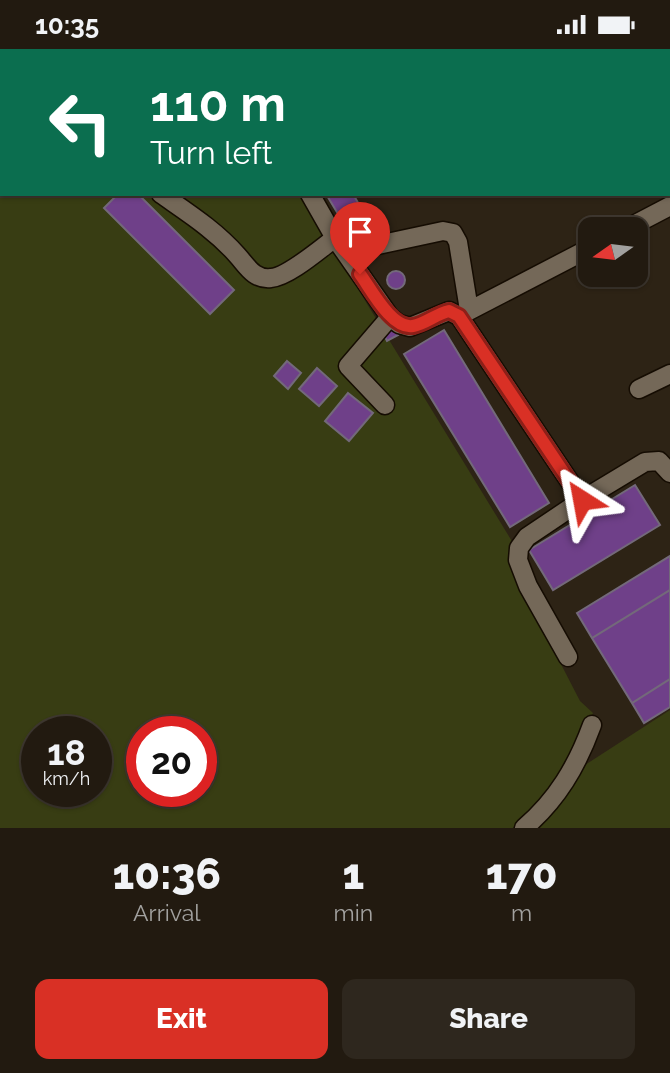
<!DOCTYPE html>
<style>
:root{--surface:#221a10;--page:#2e271e;--text:#f1f3f6;--muted:#a2a19f;--line:#3f3830;--accent:#d93025}
body{margin:0;font-family:Raleway,sans-serif;background:var(--page);color:var(--text);height:100vh;display:flex;flex-direction:column;font-size:26px;white-space:nowrap}
*{box-sizing:border-box;margin:0}
p{font-size:23px;color:var(--muted)}
.icon{flex:none;width:38px;height:38px;fill:none;stroke:currentColor;stroke-width:2;stroke-linecap:round;stroke-linejoin:round}
.map{position:relative;height:779px;overflow:hidden}
.details{display:flex;flex-direction:column;background:var(--surface);flex:1}
.details>*{flex:none}
.guide{position:absolute;left:0px;top:0px;width:670px;height:147px;box-shadow:0 2px 5px #0004,0 0 0 2px var(--line);background:#0b6e4f;color:#fff;overflow:hidden}
.needle{width:46px;rotate:256deg}
.fabs{position:absolute;left:578px;top:168px;display:grid;gap:14px}
.fabs a{display:grid;place-items:center;width:70px;height:70px;border-radius:14px;background:var(--surface);box-shadow:0 2px 5px #0004,0 0 0 2px var(--line);font-size:35px}
.speed{position:absolute;left:21px;top:667px;display:flex;gap:14px;font-size:35px;font-weight:700;text-align:center}
.speed>*{display:grid;place-content:center;width:91px;height:91px;border-radius:50%;background:var(--surface);box-shadow:0 2px 5px #0004,0 0 0 2px var(--line);line-height:1}
.speed small{font-size:18px;font-weight:400}
.speed .limit{border:10px solid #d22;background:#fff;color:#111}
.pin{position:absolute;display:grid;place-items:center;width:60px;height:60px;color:#fff;margin:-72px -30px;border-radius:50% 50% 50% 0;rotate:-45deg;box-shadow:0 0 7px #0007}
.pin .icon{rotate:45deg}
.me{position:absolute;width:77px;margin:-38px;rotate:326deg;stroke-linejoin:round;filter:drop-shadow(0 0 5px #0008)}
.turn{display:flex;align-items:center;gap:24px;height:147px;padding:0 35px;font-size:32px}
.turn .icon{width:91px;height:91px;stroke-width:2.5}
.turn b{display:block;font-size:49px;line-height:60px}
.eta{display:flex;justify-content:space-evenly;align-items:center;height:119px;text-align:center}
.eta b{font-size:42px;font-weight:800;line-height:49px}
.action{display:flex;gap:14px;margin-top:auto;padding:14px 35px}
.action a{flex:1;height:80px;border-radius:14px;background:var(--accent);color:#fff;font-size:28px;font-weight:800;line-height:80px;text-align:center}
.action a+a{background:var(--page);color:var(--text)}
.status{display:flex;justify-content:space-between;align-items:center;height:49px;padding:0 35px;background:var(--surface);direction:ltr}
.status svg{height:19px;fill:currentColor}
.map>svg:first-child{display:block}
.green{fill:#383d13;fill-rule:evenodd}
.building{fill:#6f4089;stroke:#73697a;stroke-width:2}
.lines{fill:none;stroke-linecap:round;stroke-linejoin:round}
.minor-casing{stroke:#150c02;stroke-width:21}
.minor{stroke:#746858;stroke-width:18}
.route-casing{stroke:#8d1f18;stroke-width:18}
.route{stroke:#d93025;stroke-width:12}
</style>
<div class="status"><b>10:35</b><svg viewBox="0 0 49 12"><path d="M0 12V9h3v3zM5 12V6h3v6zM10 12V3h3v9zM15 12V0h3v12zM26 1h20v11H26zM47 4h2v5h-2z"/></svg></div>
<div class="map">
<svg width="670" height="779" viewBox="0 0 670 779">
<rect width="100%" height="100%" fill="#2d2315"/>
<!-- green -->
<path class="green" d="M0,0L48,2H2V145H300L513,494L515,526L580,652L593,664L572,709L545,753L513,779H0ZM37,682H96V742H37ZM142,682H201V742H142Z
M670,661V779H532L550,764L568,743L585,716Z"/>
<!-- building -->
<path class="building" d="M118,145H138L234,241L210,265L104,159Z
M326,145H353L365,166L346,178Z
M387 231a9 9 0 1 1 18 0a9 9 0 1 1-18 0Z
M393,277L398,286L387,292L382,282Z
M444,281L549,454L510,478L404,305Z
M287,312L301,324L288,340L274,327Z
M317,319L337,337L319,357L299,340Z
M348,344L373,364L349,392L325,372Z
M635,436L660,476L553,541L529,501Z
M670,507V541L592,589L577,564Z
M670,541V630L632,654L592,589Z
M670,630V658L644,674L632,654Z"/>
<g class="lines">
<defs>
<path id="minor" d="M72,0L73,2
M221,0L222,2
M639,0V2
M115,2H133
M668,82L670,86
M161,145C188,164 215,181 237,206C247,217 254,231 271,229C288,228 320,200 335,189
M310,145L335,189L390,268L399,275L410,278L449,262L459,267L582,451
M626,180L670,157
M345,203L443,182L453,184L458,193L469,261
M459,267L590,199
M639,340L670,325
M385,356L348,317L390,268
M568,608L528,537L518,511L519,499L527,488L582,451L645,413L659,412L670,424
M524,779C557,751 577,717 592,676"/>
</defs>
<!-- minor casing -->
<use href="#minor" class="minor-casing"/>
<!-- minor -->
<use href="#minor" class="minor"/>
</g>
<g class="lines">
<defs>
<path id="route" d="M360,225C371,240 392,281 413,277C425,275 436,265 449,262L459,267L582,451"/>
</defs>
<!-- route casing -->
<use href="#route" class="route-casing"/>
<!-- route -->
<use href="#route" class="route"/>
</g>
</svg>
<div class="fabs">
<a><svg class="needle" viewBox="-14 -14 28 28"><path d="M0-13l5 13h-10z" fill="#e53935"/><path d="M0 13l5-13h-10z" fill="#a2a19f"/></svg></a>
</div>
<div class="speed"><div>18<small>km/h</small></div><div class="limit">20</div></div>
<div class="pin" style="left:360px;top:225px;background:#d93025"><svg class="icon" aria-label="arrive" viewBox="0 0 24 24"><path d="M6 21V4h12l-3 4 3 4H6"/></svg></div>
<svg class="me" style="left:582px;top:451px" viewBox="-20 -20 40 40"><path d="M0-17L14 15 0 8-14 15z" fill="#d93025" stroke="#fff" stroke-width="4"/></svg>
<div class="guide">
<div class="turn"><svg class="icon" aria-label="left" viewBox="0 0 24 24"><path d="M17 20v-9H6M10 6l-5 5 5 5"/></svg><div><b>110 m</b>Turn left</div></div>
</div>
</div>
<section class="details">
<div class="eta">
<div><b>10:36</b><p>Arrival</p></div>
<div><b>1</b><p>min</p></div>
<div><b>170</b><p>m</p></div>
</div>
<div class="action"><a>Exit</a><a>Share</a></div>
</section>
